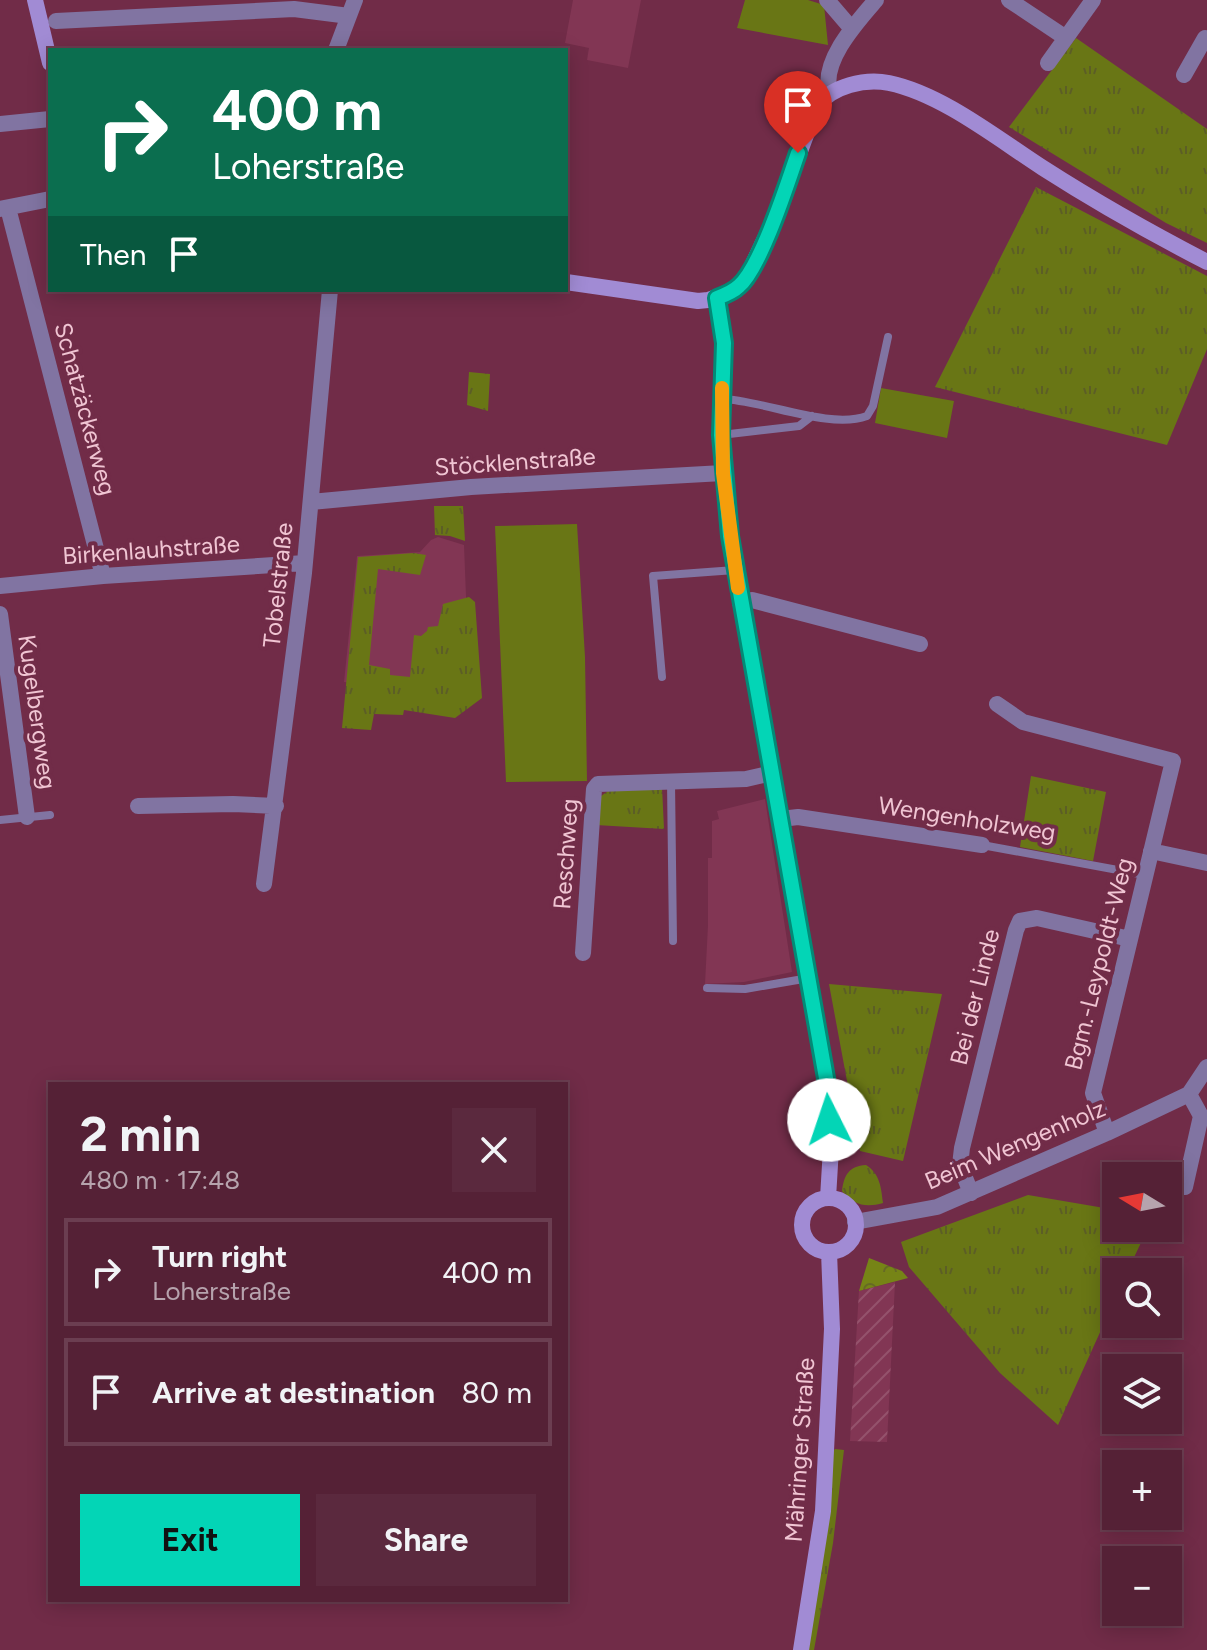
<!DOCTYPE html>
<meta charset="utf-8">
<style>
:root{--surface:#552136;--page:#5b293e;--text:#f1f3f6;--muted:#b6a3ad;--line:#6b3e51;--accent:#03d5b6}
body{margin:0;font-family:Figtree,sans-serif;background:var(--page);color:var(--text);height:100vh;display:flex;flex-direction:column;font-size:30px;white-space:nowrap}
*{box-sizing:border-box;margin:0}
p{font-size:26px;color:var(--muted)}
.icon{flex:none;width:44px;height:44px;fill:none;stroke:currentColor;stroke-width:2;stroke-linecap:round;stroke-linejoin:round}
.map{position:relative;flex:1;overflow:hidden}
.sheet{position:absolute;left:48px;top:1082px;width:520px;height:520px;display:flex;flex-direction:column;background:var(--surface);border-radius:0px;box-shadow:0 4px 20px #0003,0 0 0 2px var(--line)}
.sheet>*{flex:none}
.guide{position:absolute;left:48px;top:48px;width:520px;height:244px;border-radius:0px;box-shadow:0 4px 20px #0003,0 0 0 2px var(--line);background:#0b6e4f;color:#fff;overflow:hidden}
.needle{width:52px;rotate:280deg}
.buttons{position:absolute;left:1102px;top:1162px;display:grid;gap:16px}
.buttons a{display:grid;place-items:center;width:80px;height:80px;border-radius:0px;background:var(--surface);box-shadow:0 4px 20px #0003,0 0 0 2px var(--line);font-size:40px}
.pin{position:absolute;display:grid;place-items:center;width:68px;height:68px;color:#fff;margin:-82px -34px;border-radius:50% 50% 50% 0;rotate:-45deg;box-shadow:0 0 8px #0007}
.pin .icon{rotate:45deg}
.me{position:absolute;width:88px;margin:-44px;rotate:356deg;stroke-linejoin:round;filter:drop-shadow(0 0 6px #0008)}
.turn{display:flex;align-items:center;gap:28px;height:168px;padding:0 32px;font-size:36px}
.turn .icon{width:104px;height:104px;stroke-width:2.5}
.turn b{display:block;font-size:56px;line-height:68px}
.then{display:flex;align-items:center;height:76px;padding:0 32px;background:#0003;gap:16px;font-size:30px}
.round{display:grid;place-items:center;flex:none;width:84px;height:84px;border-radius:0px;background:var(--page)}
.overview{display:flex;align-items:center;justify-content:space-between;height:136px;padding:0 32px}
h1{font-size:48px;font-weight:700;line-height:60px}
.button{display:flex;gap:16px;margin-top:auto;padding:16px 32px}
.button a{flex:1;height:92px;border-radius:0px;background:var(--accent);color:#111;font-size:32px;font-weight:700;line-height:92px;text-align:center}
.button a+a{background:var(--page);color:var(--text)}
ul{padding:0;list-style:none}
li{display:flex;align-items:center;gap:24px;height:108px;margin:0 16px 12px;padding:0 16px;border:4px solid var(--line);border-radius:0px}
li div{flex:1}
li b{display:block;font-size:30px}
li em{font-style:normal}
.map>svg:first-child{display:block}
.built{fill:#823654}
.industrial{fill:url(#industrial-furrows)}
.grass{fill:url(#grass-tufts)}
.forest{fill:url(#forest-crowns)}
.garden{fill:#697615}
.lines{fill:none;stroke-linecap:round;stroke-linejoin:round}
.lane{stroke:#8174a2;stroke-width:8}
.street{stroke:#8174a2;stroke-width:16}
.secondary{stroke:#a18bd4;stroke-width:16}
.route-casing{stroke:#028a76;stroke-width:20}
.route{stroke:#03d5b6;stroke-width:14}
.slow{stroke:#f59e0b;stroke-width:14}
.labels{text-anchor:middle;stroke-width:8;stroke-linejoin:round;paint-order:stroke}
.street-label{font-size:24px;fill:#f0c5d3;stroke:#712c48}
</style>
<div class="map">
<svg width="1207" height="1650" viewBox="0 0 1207 1650">
<defs>
<pattern id="industrial-furrows" width="10" height="10" patternUnits="userSpaceOnUse" patternTransform="scale(2)"><rect width="10" height="10" fill="#823654"/><path d="M-1 1l2-2M0 10L10 0M9 11l2-2" fill="none" stroke="#94526c"/></pattern>
<pattern id="grass-tufts" width="24" height="20" patternUnits="userSpaceOnUse" patternTransform="scale(2)"><rect width="24" height="20" fill="#697615"/><path d="M3 7l-1-3M5 7V3M7 7l1-3M15 17l-1-3M17 17v-4M19 17l1-3" fill="none" stroke="#5c5e26"/></pattern>
<pattern id="forest-crowns" width="20" height="18" patternUnits="userSpaceOnUse" patternTransform="scale(2)"><rect width="20" height="18" fill="#768416"/><path d="M2 6a3 3 0 1 1 6 0M12 15a3 3 0 1 1 6 0" fill="none" stroke="#666a24"/></pattern>
</defs>
<rect width="100%" height="100%" fill="#712c48"/>
<!-- built -->
<path class="built" d="M573,0H641L628,68L587,60L589,48L565,43Z
M438,537L464,545L470,698L344,682L357,556L420,552L431,540Z
M765,799L792,972L744,982L705,984L708,925V858H712V821L719,819L717,811Z"/>
<!-- industrial -->
<path class="industrial" d="M895,1282L887,1442L850,1441L859,1291Z"/>
<!-- grass -->
<path class="grass" d="M1076,38L1207,129V243L1166,223L1009,127Z
M1036,187L1207,276V349L1167,445L935,387Z
M469,372L490,374L488,411L467,405Z
M434,506H463L465,541L450,536L435,535Z
M414,553L426,555L420,575L378,569L369,665L390,669V675L410,677L414,635L421,636L427,631L428,627L438,626L443,604L469,597L475,602L482,698L455,718L404,710L403,715L374,714L371,730L342,728L358,557Z
M1031,776L1106,792L1093,861L1020,847Z
M662,787L664,829L596,825L597,799L608,791Z
M829,984L942,994L903,1161L860,1151Z
M866,1165C880,1174 881,1187 883,1203C866,1208 853,1205 842,1191C844,1175 849,1166 866,1165Z
M1028,1195L1116,1210V1228H1148L1127,1272H1116V1297L1058,1425L1000,1373L909,1267L901,1242Z
M835,1449L844,1450L833,1543L814,1650H806L832,1453Z"/>
<!-- forest -->
<path class="forest" d="M869,1258L902,1271L908,1278L859,1291Z"/>
<!-- garden -->
<path class="garden" d="M745,0H808L824,5L828,45L737,28Z
M881,388L954,401L947,438L875,423Z
M577,524L585,657L587,781L506,782L495,526Z"/>
<g class="lines">
<!-- lane -->
<path class="lane" d="M722,399C763,400 829,430 867,416L873,406L888,337
M721,435L799,426L812,416
M662,677L653,576L735,570
M671,782L673,941
M0,820L50,815
M982,845L1145,875
M707,988L745,989L809,978"/>
<!-- street -->
<path class="street" d="M827,0L851,28
M1009,0L1066,38
M56,21L294,9L349,16
M336,50L355,0
M1048,63L1093,0
M1184,75L1205,38
M830,93C820,62 857,22 876,0
M0,124L50,119
M8,208L103,576
M0,209L50,199
M311,502L471,487L723,473
M0,586L103,576L305,563
M740,603L752,600L920,644
M0,614L27,817
M997,704L1023,722L1173,761L1093,1093L1107,1133
M138,806L233,804L276,806
M781,819L798,817L982,845
M1151,851L1207,863
M264,884L304,573L330,290
M583,953L594,789L598,784L746,779L772,773
M1185,1187L1201,1116L1189,1094
M971,1193L960,1165L962,1148L1016,930L1020,921L1037,918L1130,939
M855,1222L937,1207L1107,1133L1189,1094L1207,1067"/>
<!-- secondary -->
<path class="secondary" d="M35,0L50,63
M566,282L698,301L708,300L731,292L746,279L776,215L817,106C832,86 865,78 889,83C942,94 998,139 1043,168C1096,202 1151,233 1207,262
M717,298L724,343L721,435L728,524L826,1078L831,1148L828,1198
M802 1225a27 27 0 1 1 54 0a27 27 0 1 1-54 0Z
M801,1650L823,1511L832,1329L829,1252"/>
</g>
<g class="lines">
<defs>
<path id="route" d="M798,153C788,182 761,267 739,286C733,292 725,295 717,298L724,343L721,435L730,536L826,1078L829,1120"/>
</defs>
<!-- route casing -->
<use href="#route" class="route-casing"/>
<!-- route -->
<use href="#route" class="route"/>
<!-- slow -->
<path class="slow" d="M722,388L723,473L738,588"/>
</g>
<g class="labels">
<!-- street labels -->
<g class="street-label">
<text transform="translate(85 409) rotate(75)" y="8">Schatzäckerweg</text>
<text transform="translate(515 462) rotate(-4)" y="8">Stöcklenstraße</text>
<text transform="translate(151 550) rotate(-4)" y="8">Birkenlauhstraße</text>
<text transform="translate(278 585) rotate(-84)" y="8">Tobelstraße</text>
<text transform="translate(37 712) rotate(82)" y="8">Kugelbergweg</text>
<text transform="translate(967 819) rotate(9)" y="8">Wengenholzweg</text>
<text transform="translate(566 854) rotate(-86)" y="8">Reschweg</text>
<text transform="translate(1099 964) rotate(-76)" y="8">Bgm.-Leypoldt-Weg</text>
<text transform="translate(975 997) rotate(-76)" y="8">Bei der Linde</text>
<text transform="translate(1015 1145) rotate(-23)" y="8">Beim Wengenholz</text>
<text transform="translate(800 1450) rotate(-86)" y="8">Mähringer Straße</text>
</g>
</g>
</svg>
<div class="buttons">
<a><svg class="needle" viewBox="-14 -14 28 28"><path d="M0-13l5 13h-10z" fill="#e53935"/><path d="M0 13l5-13h-10z" fill="#b6a3ad"/></svg></a>
<a><svg class="icon" aria-label="search" viewBox="0 0 24 24"><circle cx="10" cy="10" r="6"/><path d="M15 15l6 6"/></svg></a>
<a><svg class="icon" aria-label="layers" viewBox="0 0 24 24"><path d="M12 4l9 5-9 5-9-5zM3 14l9 5 9-5"/></svg></a>
<a>+</a>
<a>−</a>
</div>
<div class="pin" style="left:798px;top:153px;background:#d93025"><svg class="icon" aria-label="arrive" viewBox="0 0 24 24"><path d="M6 21V4h12l-3 4 3 4H6"/></svg></div>
<svg class="me" style="left:829px;top:1120px" viewBox="-20 -20 40 40"><circle r="19" fill="#fff"/><path d="M0-13L10 11 0 6-10 11z" fill="#03d5b6"/></svg>
<div class="guide">
<div class="turn"><svg class="icon" aria-label="right" viewBox="0 0 24 24"><path d="M7 20v-9h11M14 6l5 5-5 5"/></svg><div><b>400 m</b>Loherstraße</div></div>
<div class="then">Then<svg class="icon" aria-label="arrive" viewBox="0 0 24 24"><path d="M6 21V4h12l-3 4 3 4H6"/></svg></div>
</div>
<section class="sheet">
<div class="overview"><div><h1>2 min</h1><p>480 m · 17:48</p></div><a class="round"><svg class="icon" aria-label="close" viewBox="0 0 24 24"><path d="M6 6l12 12M18 6L6 18"/></svg></a></div>
<ul>
<li><svg class="icon" aria-label="right" viewBox="0 0 24 24"><path d="M7 20v-9h11M14 6l5 5-5 5"/></svg><div><b>Turn right</b><p>Loherstraße</p></div><em>400 m</em></li>
<li><svg class="icon" aria-label="arrive" viewBox="0 0 24 24"><path d="M6 21V4h12l-3 4 3 4H6"/></svg><div><b>Arrive at destination</b></div><em>80 m</em></li>
</ul>
<div class="button"><a>Exit</a><a>Share</a></div>
</section>
</div>
